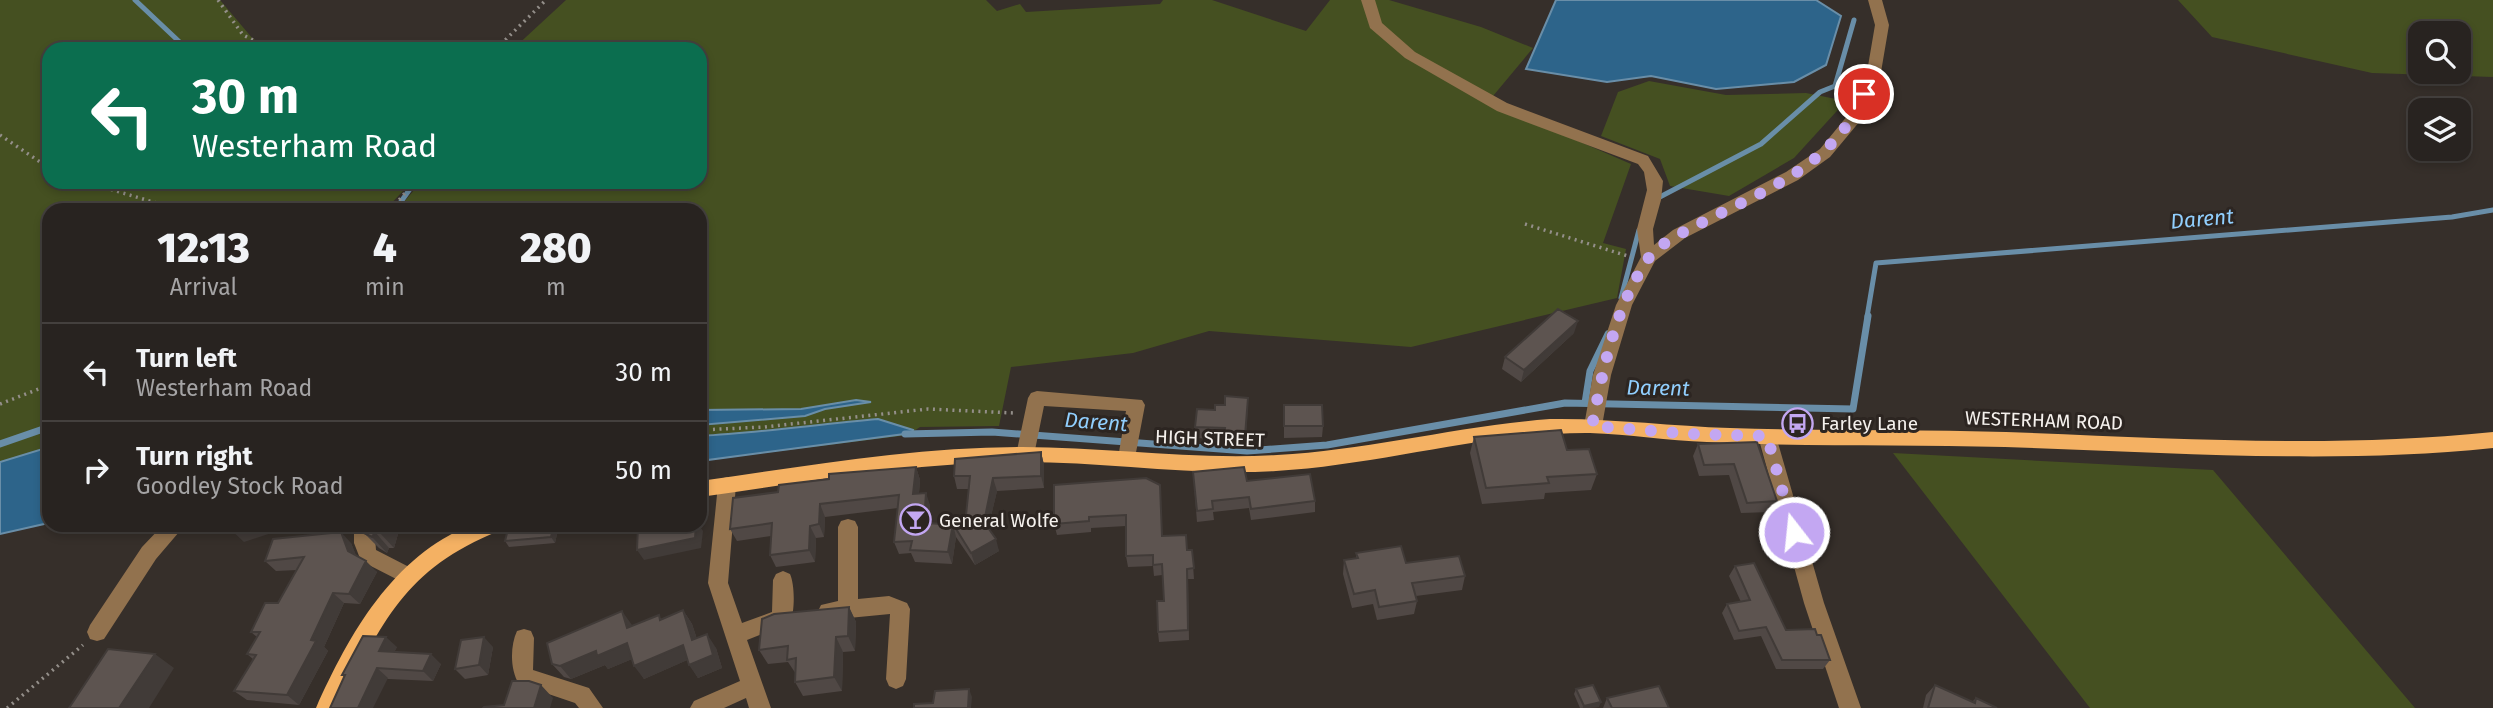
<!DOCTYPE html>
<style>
:root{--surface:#282320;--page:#302b29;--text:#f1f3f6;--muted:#a5a4a5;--line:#44403e}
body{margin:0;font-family:"Fira Sans",sans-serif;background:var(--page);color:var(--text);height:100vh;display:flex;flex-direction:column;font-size:26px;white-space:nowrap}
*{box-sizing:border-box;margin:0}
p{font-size:23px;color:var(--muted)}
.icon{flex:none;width:38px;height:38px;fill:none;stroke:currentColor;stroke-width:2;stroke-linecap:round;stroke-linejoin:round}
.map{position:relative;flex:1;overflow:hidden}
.drawer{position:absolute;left:42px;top:203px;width:665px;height:329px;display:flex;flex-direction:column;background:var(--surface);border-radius:21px;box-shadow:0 4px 10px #0003,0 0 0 2px var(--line)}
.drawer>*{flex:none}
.hud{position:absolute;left:42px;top:42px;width:665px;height:147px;border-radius:21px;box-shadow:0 4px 10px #0003,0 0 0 2px var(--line);background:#0b6e4f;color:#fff;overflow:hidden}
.fabs{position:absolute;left:2408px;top:21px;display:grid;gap:14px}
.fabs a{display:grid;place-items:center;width:63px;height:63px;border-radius:14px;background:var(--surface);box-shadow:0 4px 10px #0003,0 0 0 2px var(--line);font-size:35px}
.pin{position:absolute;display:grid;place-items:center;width:60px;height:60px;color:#fff;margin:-30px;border:4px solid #fff;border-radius:50%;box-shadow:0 2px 7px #0007}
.me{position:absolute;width:77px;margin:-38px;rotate:344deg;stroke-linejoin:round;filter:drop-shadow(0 0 5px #0008)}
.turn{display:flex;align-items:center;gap:24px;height:147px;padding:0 35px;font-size:32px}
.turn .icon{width:91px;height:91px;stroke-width:2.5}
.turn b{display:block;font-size:49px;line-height:60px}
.eta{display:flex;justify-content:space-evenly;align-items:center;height:119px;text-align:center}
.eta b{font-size:42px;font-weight:800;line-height:49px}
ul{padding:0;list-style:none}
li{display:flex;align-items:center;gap:21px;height:98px;padding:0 35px;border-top:2px solid var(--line)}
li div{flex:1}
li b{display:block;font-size:26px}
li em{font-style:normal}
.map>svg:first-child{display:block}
.green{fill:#455021;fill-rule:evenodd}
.water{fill:#2d648a;stroke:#698ea8;stroke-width:2}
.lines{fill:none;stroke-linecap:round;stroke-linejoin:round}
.stream-far1{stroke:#698ea8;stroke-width:5}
.stream{stroke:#698ea8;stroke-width:7}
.path{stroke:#948f8a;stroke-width:3.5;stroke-dasharray:2 4.5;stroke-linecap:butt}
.minor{fill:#92724e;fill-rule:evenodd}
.major{fill:#f4b163;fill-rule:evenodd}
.wall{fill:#504845}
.shaded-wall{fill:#413b38}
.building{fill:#5d5450;stroke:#413b38;stroke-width:2}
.route{stroke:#c3a7f2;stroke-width:12;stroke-dasharray:0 21.6}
.labels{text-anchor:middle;stroke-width:6;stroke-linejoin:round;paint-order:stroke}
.street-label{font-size:19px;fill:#f5f1ed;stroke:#2c2521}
.poi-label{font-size:19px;fill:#f5f1ed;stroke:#2c2521;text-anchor:start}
.water-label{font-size:21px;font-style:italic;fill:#91cffe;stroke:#2c2521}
</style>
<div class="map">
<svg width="2493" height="708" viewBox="0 0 2493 708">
<rect width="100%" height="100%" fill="#362f2a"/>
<!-- green -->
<path class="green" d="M0,0H220L253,39L277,49H49V182H406L403,191L385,210H49V447L0,462Z
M566,0H986L997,11L1020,4L1026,12L1160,4L1163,0H1212L1306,31L1330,0H1389L1481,27L1533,48L1488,102L1631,164L1603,243L1626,249L1617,298L1411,347L1209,331L1133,353L1011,367L999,426L920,427L908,435L700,461V210H397L421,182H700V49H513Z
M2178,0H2493V77L2372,73L2212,37ZM2420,33H2459V72H2420Z
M1649,81L1726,95L1806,93L1846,101L1794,158L1729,196L1670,186L1660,159L1601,136L1618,92Z
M1893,453L2213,470L2415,708H2090Z"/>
<!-- water -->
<path class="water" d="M1556,0H1816L1841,16L1826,65L1794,82L1716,89L1651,76L1607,82L1526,69Z
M856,400L871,402L825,409L805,416L700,425V410L801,409Z
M878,419L913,430L912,433L700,461V436C760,433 819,424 878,419Z
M49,447V520L44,524L0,534V462Z"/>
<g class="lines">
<!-- stream-far1 -->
<path class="stream-far1" d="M135,0L187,49
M1656,199L1761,144L1820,92L1835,86L1854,20
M395,210L415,182
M1621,298L1639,230
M1867,317L1876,263L2452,217L2493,210"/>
<!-- stream -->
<path class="stream" d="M1585,403L1590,371L1608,334
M905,434L992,432L1247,451L1327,445L1565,403L1853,409L1868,316
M0,444L49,427"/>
<!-- path -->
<path class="path" d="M218,0L243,35L271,49
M496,49L546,0
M0,135L49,168
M86,182L180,210
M391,210L414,182
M1525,224L1631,257
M0,404L49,385
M700,430L764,427L928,409L1014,413
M7,708L83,645"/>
<!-- minor -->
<path class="minor" d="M1361,0H1375L1382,23L1415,52L1507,103L1648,156L1663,181L1661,200L1653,229L1654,245L1673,230L1786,172L1820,149L1848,115L1867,72L1875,25L1868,0H1882L1889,25L1881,72L1860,121L1830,157L1798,180L1685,238L1655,261L1632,305L1611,375L1602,426L1599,431L1593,433L1587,431L1584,426L1593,375L1616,305L1641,257L1637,229L1647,190L1644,172L1638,164L1497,111L1405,58L1370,28Z
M1037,391L1142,400L1145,405L1134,463L1127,466L1120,463L1118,458L1126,411L1044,406L1034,455L1032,460L1025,463L1018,460L1016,455L1028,398L1031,393Z
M1767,429L1773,431L1776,436L1824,603L1861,708H1839L1804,603L1758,436L1761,431Z
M727,477L734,479L736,485L728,583L742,623L772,612L773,580L776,574L783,571L790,574C795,585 795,612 790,623L747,640L771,708H749L746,698L724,708H690L694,701L740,681L708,583L718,485L720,479Z
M848,519L855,521L858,527V599L889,596L907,603L910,609L906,679L903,686L896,689L889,686L886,679L890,614L828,620L821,617L818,611L821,605L838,601V527L841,521Z
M163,525H185L156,559L104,639L97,641L90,639L87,632L90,625L142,547Z
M354,525H374L376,550L413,569L416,575L413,581L406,584L361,561L354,543Z
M524,629L531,631L534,638L533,670L589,688L603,708H579L575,703L519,684C510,670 510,646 517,631Z"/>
<!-- major -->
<path class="major" d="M1550,419C1610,418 1670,426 1730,428C1822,431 1914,429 2006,432C2169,438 2330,449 2493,432V448C2330,465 2169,452 2005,447C1906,444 1807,447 1707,442C1668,441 1629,434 1590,433C1484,432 1382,465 1276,471C1192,476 1108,462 1023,462C915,462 807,482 700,497V481C807,466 914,447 1022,447C1107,447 1192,460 1277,455C1368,450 1458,426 1550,419Z
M471,525H502L499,531C404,569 383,622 338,708H316C349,634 393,556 471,525Z"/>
</g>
<!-- wall -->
<path class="wall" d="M1574,333L1521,382L1502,369L1505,357Z
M1248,398L1245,448L1224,447V440L1196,438L1195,427L1215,410Z
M1284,405L1323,426L1322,437L1284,438Z
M1474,437L1567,450L1597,474L1591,490L1545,493L1544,499L1482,504L1470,453Z
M1757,442L1777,501L1771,512L1741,513L1729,475L1699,476L1693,456L1698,444Z
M1041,452L1044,465V488L997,491L988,528L999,551L975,565L956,537L952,564L915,562L911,553L899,554L894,542L898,508L825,517L824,537L816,538L815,562L776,567L770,555L771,536L737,541L730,529L778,492L829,479L916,467L920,480L919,493L930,505L929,523L965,525L969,489H957L954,476Z
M1193,472L1247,481L1315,501V512L1251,520L1249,508L1213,512L1214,520L1197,522Z
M1146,478L1163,536L1187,550H1192L1194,579H1188L1189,640L1159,642L1158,632L1164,601L1162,575L1154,576L1153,566L1128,567L1126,556V526L1091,528V532L1057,535L1054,524Z
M363,525H423L400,527L394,548H389L387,553L379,548L364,533Z
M559,525L555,543L509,547L505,541Z
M351,543L356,556L377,572L360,604L344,603L324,647L328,651L299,705L247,700L234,691L253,659L247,654L257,637L251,632L278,603L297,570L276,571L265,561Z
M1356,553L1406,563L1465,576L1462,590L1416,596L1417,601L1414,614L1377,620L1373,604L1352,608L1343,574L1344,560L1356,559Z
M1735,566L1786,630L1817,635L1830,660L1823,669H1776L1761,636L1734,640L1722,613L1727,604L1741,602L1729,576Z
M849,607L856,622L855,651L843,652L842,691L803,696L795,682L796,674L788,662L768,664L759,650Z
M683,610L692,624L697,639L716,648L722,668L698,678L687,660L644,679L632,659L608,669L605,665L571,679L564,677L552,664L632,626L662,619Z
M397,647L394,652L441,664L433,681L344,677L342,675Z
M493,647L488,675L465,679L455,669Z
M1935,685L1972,702L1976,698L1997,708H1923L1926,695Z
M1576,689L1599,707L1580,708L1574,694Z
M1607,698L1669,708H1603Z"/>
<!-- shaded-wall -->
<path class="shaded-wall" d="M1578,321L1574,333L1521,382L1524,370Z
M1248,398V409L1245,448V436Z
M1041,452L1044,465V488L1041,476Z
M916,467L920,480L918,506L913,494Z
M993,478L997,491L987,534L984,522Z
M926,493L930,505L928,535L924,523Z
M820,504L825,517L824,537L819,524Z
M953,524L956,537L952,564L948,552Z
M239,525H296L244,542L229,528Z
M382,525H398L400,527L394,548L379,532Z
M554,525H559L555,543L551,537Z
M696,525H699L703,531L701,548L644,560L637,550Z
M810,526L816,538L815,562L809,550Z
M341,532L351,543L359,562L348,551Z
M375,532L389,548L387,553L372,537Z
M996,539L999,551L975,565L971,553Z
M366,561L377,572L360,604L349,594Z
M333,593L344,603L324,647L328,651L299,705L287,695Z
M849,607L856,622L855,651L848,636Z
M683,610L692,624L702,654L692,640Z
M622,611L632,625L627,628Z
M707,634L716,648L722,668L698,678L689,665Z
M386,637L397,647L390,661L379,651Z
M484,637L493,647L488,675L479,665Z
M836,637L843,652L842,691L834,677Z
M627,643L637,657L608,669L605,665L571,679L560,666L596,651Z
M683,645L692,658L644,679L634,666Z
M155,654L174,668L149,708H119Z
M431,654L441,664L433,681L423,671Z
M377,668L388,678L373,708H358Z
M541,685L553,698L550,708H534Z
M969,689L972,697L971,708H968Z
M1601,702L1599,707L1583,708L1584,706Z"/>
<!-- building -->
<path class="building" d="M1558,309L1578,321L1524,370L1505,357Z
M1225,396L1248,398L1245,436L1224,435L1225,428L1195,427L1197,409L1215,410V405H1225Z
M1284,405H1322L1323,426H1284Z
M1561,430L1567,450L1589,449L1597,474L1547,477L1549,483L1486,488L1474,437Z
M1757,442L1777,501L1747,503L1734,464L1704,465L1698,444Z
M1041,452V476L993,478L984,522L996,539L971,553L953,524L948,552L910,550L912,541L894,542L899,495L820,504L819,524L810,526L809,550L770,555L772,523L730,529L733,498L778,492L779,485L829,479V474L916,467L913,494L926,493L924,523L965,525L970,476H954L955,459Z
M1244,467L1247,481L1310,474L1315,501L1251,509L1249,497L1212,501L1213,509L1197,511L1193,472Z
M1146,478L1160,485L1162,536L1186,535L1187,550H1192L1194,568L1187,569L1188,630L1158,632L1157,601H1164L1162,564L1153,565V555L1126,556V515L1089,517V521L1054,524V485Z
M229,525H239L229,528Z
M363,525H382L379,532H375L372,537L364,533Z
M509,525H554L551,537L505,541Z
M638,525H696L695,538L637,550Z
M341,532L348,551L366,561L349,594L333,593L311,640L316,641L287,695L234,691L256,655L247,654L260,632H251L265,603H278L304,557L265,561L273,539Z
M1401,546L1406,563L1459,556L1465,576L1412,583L1417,601L1379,607L1375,590L1354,594L1344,560L1358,558L1356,553Z
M1754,563L1786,630L1815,629L1817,635H1821L1830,660H1782L1766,627L1739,631L1727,604L1750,600L1735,566Z
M849,607L848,636L836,637L834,677L795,682L796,658L787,660L788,646L759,650L762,619L774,614Z
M683,610L692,640L707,634L713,655L689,665L683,645L634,666L627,643L597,656L596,651L560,666L552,664L547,643L622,611L627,628L659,615L660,620Z
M363,636L386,637L379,651L431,654L423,671L377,668L358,708H330L345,675H342Z
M484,637L479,665L455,669L461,640Z
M108,649L155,654L119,708H69Z
M512,681H529L541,685L534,708H483L484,707L504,705Z
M1593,685L1601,702L1584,706L1576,689Z
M1935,685L1975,703L1976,698L1997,708H1928Z
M1659,686L1669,708H1612L1607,698Z
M969,689L968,708H914V704L933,703L935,691Z"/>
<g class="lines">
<!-- route -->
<path class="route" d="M1794,532L1767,436L1690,434L1592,426C1603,370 1615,307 1648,259C1659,243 1684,232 1701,223C1765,190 1834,166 1864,94"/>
</g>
<!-- icons -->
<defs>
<symbol id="bus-ring" viewBox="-11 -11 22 22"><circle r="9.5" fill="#2c2521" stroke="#c3a7f2" stroke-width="1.5"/><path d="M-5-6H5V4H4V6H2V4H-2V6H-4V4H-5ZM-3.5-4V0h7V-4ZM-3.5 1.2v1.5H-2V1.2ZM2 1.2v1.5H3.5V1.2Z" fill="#c3a7f2"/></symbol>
<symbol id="bar-ring" viewBox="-11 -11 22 22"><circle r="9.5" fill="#2c2521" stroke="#c3a7f2" stroke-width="1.5"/><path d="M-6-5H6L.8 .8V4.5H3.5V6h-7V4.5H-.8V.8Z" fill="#c3a7f2"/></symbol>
</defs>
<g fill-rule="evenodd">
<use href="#bus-ring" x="1780" y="406" width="35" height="35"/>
<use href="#bar-ring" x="898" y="502" width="35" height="35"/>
</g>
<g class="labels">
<!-- street labels -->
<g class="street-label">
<text transform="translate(2044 420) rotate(2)" y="7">WESTERHAM ROAD</text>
<text transform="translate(1210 438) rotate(2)" y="7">HIGH STREET</text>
</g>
<!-- poi labels -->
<g class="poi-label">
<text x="1821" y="430">Farley Lane</text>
<text x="939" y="527">General Wolfe</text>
</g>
<!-- water labels -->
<g class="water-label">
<text transform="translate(2202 219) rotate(-5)" y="7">Darent</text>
<text transform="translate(1658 388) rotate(1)" y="7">Darent</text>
<text transform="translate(1096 422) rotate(4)" y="7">Darent</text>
</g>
</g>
</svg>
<div class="fabs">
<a><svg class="icon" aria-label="search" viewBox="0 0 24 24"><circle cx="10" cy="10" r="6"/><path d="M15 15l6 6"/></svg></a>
<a><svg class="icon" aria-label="layers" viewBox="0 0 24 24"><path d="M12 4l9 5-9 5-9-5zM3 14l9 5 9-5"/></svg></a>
</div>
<div class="pin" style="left:1864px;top:94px;background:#d93025"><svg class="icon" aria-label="arrive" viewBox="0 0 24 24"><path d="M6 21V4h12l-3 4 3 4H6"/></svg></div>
<svg class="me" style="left:1794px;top:532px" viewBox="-20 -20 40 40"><circle r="17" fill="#c3a7f2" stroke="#fff" stroke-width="3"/><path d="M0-11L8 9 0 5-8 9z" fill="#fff"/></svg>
<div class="hud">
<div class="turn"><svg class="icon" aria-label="left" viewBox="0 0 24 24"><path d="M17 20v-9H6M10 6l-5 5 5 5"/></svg><div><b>30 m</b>Westerham Road</div></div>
</div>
<section class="drawer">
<div class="eta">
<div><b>12:13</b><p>Arrival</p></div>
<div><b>4</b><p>min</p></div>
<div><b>280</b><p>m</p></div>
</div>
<ul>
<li><svg class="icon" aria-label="left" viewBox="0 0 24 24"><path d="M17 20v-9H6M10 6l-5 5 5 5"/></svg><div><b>Turn left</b><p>Westerham Road</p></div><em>30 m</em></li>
<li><svg class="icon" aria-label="right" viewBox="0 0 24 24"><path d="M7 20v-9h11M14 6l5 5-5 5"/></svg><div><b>Turn right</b><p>Goodley Stock Road</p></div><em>50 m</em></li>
</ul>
</section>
</div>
